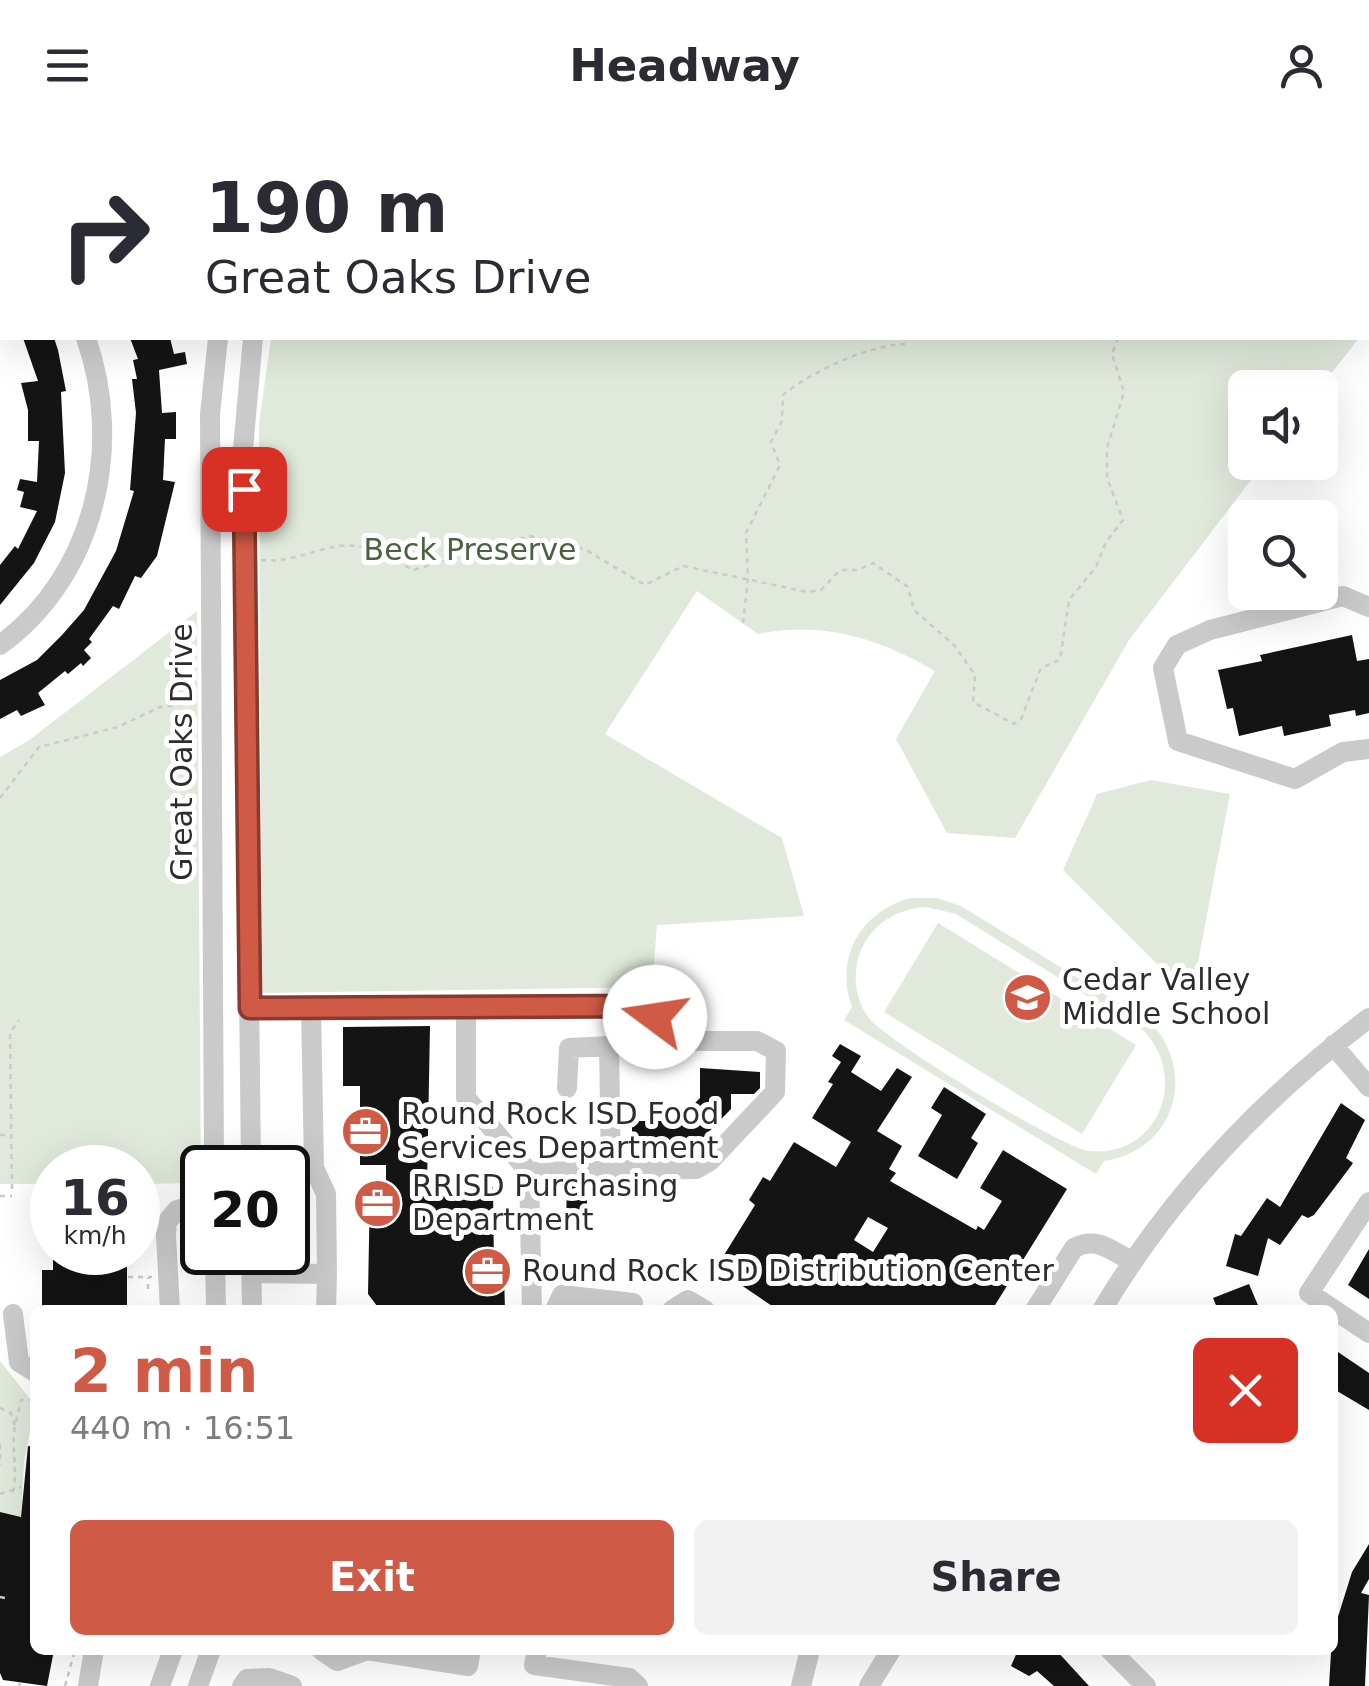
<!DOCTYPE html>
<meta charset="utf-8">
<style>
:root{--surface:#fff;--page:#f2f2f3;--text:#2b2b33;--muted:#7c7c81;--accent:#cf5a45}
body{margin:0;font-family:"DejaVu Sans",sans-serif;background:var(--page);color:var(--text);height:100vh;display:flex;flex-direction:column;font-size:38px;white-space:nowrap}
*{box-sizing:border-box;margin:0}
p{font-size:32px;color:var(--muted)}
.icon{flex:none;width:55px;height:55px;fill:none;stroke:currentColor;stroke-width:2;stroke-linecap:round;stroke-linejoin:round}
.map{position:relative;flex:1;overflow:hidden}
.sheet{position:absolute;left:30px;top:1175px;width:1308px;height:350px;display:flex;flex-direction:column;background:var(--surface);border-radius:15px;box-shadow:0 10px 40px #0002}
.sheet>*{flex:none}
.top-card{position:absolute;left:0px;top:0px;width:1370px;height:210px;box-shadow:0 10px 40px #0002;background:#fff;color:var(--text);overflow:hidden}
.tools{position:absolute;left:1228px;top:240px;display:grid;gap:20px}
.tools a{display:grid;place-items:center;width:110px;height:110px;border-radius:15px;background:var(--surface);box-shadow:0 10px 40px #0002;font-size:50px}
.speed{position:absolute;left:30px;top:1015px;display:flex;gap:20px;font-size:50px;font-weight:700;text-align:center}
.speed>*{display:grid;place-content:center;width:130px;height:130px;border-radius:50%;background:var(--surface);box-shadow:0 10px 40px #0002;line-height:1}
.speed small{font-size:25px;font-weight:400}
.speed .limit{border:5px solid #111;border-radius:15px;background:#fff;color:#111}
.pin{position:absolute;display:grid;place-items:center;width:85px;height:85px;color:#fff;margin:-42px;border-radius:20px;box-shadow:0 5px 15px #0006}
.me{position:absolute;width:110px;margin:-55px;rotate:284deg;stroke-linejoin:round;filter:drop-shadow(0 0 8px #0008)}
.turn{display:flex;align-items:center;gap:35px;height:210px;padding:0 40px;font-size:45px}
.turn .icon{width:130px;height:130px;stroke-width:2.5}
.turn b{display:block;font-size:70px;line-height:85px}
.round{display:grid;place-items:center;flex:none;width:105px;height:105px;border-radius:15px;background:var(--page)}
.overview{display:flex;align-items:center;justify-content:space-between;height:170px;padding:0 40px}
h1{font-size:60px;font-weight:600;line-height:75px;color:var(--accent)}
.action{display:flex;gap:20px;margin-top:auto;padding:20px 40px}
.action a{flex:1;height:115px;border-radius:15px;background:var(--accent);color:#fff;font-size:40px;font-weight:600;line-height:115px;text-align:center}
.action a+a{background:var(--page);color:var(--text)}
header{display:flex;justify-content:space-between;align-items:center;height:130px;padding:0 40px;background:var(--surface);font-size:45px;font-weight:600}
.map>svg:first-child{display:block}
.green{fill:#e0e9dc;fill-rule:evenodd}
.building{fill:#141414;fill-rule:evenodd}
.lines{fill:none;stroke-linecap:round;stroke-linejoin:round}
.path{stroke:#cacaca;stroke-width:2.5;stroke-dasharray:5 5;stroke-linecap:butt}
.minor{stroke:#cacaca;stroke-width:20}
.route-casing{stroke:#873a2d;stroke-width:25}
.route{stroke:#cf5a45;stroke-width:18}
.labels{text-anchor:middle;stroke-width:10;stroke-linejoin:round;paint-order:stroke}
.park-label{font-size:30px;fill:#496340;stroke:#fff}
.street-label{font-size:30px;fill:#2d2d2d;stroke:#fff}
.poi-label{font-size:30px;fill:#2d2d2d;stroke:#fff;text-anchor:start}
</style>
<header><svg class="icon" aria-label="menu" viewBox="0 0 24 24"><path d="M4 6h16M4 12h16M4 18h16"/></svg>Headway<svg class="icon" aria-label="person" viewBox="0 0 24 24"><circle cx="12" cy="8" r="4"/><path d="M4 21q1-7 8-7t8 7"/></svg></header>
<div class="map">
<svg width="1369" height="1556" viewBox="0 0 1369 1556">
<rect width="100%" height="100%" fill="#fff"/>
<!-- green -->
<path class="green" d="M630,0H1309L1312,2H629Z
M271,208H1359L1320,258H1245V332L1264,333L1129,510L1015,708L947,703L896,609L935,541C877,508 824,491 758,504L697,461L605,604L782,708L804,786L657,795L652,857L262,863L259,294Z
M197,481L201,1053L138,1054V1038H52V1054H0V627L28,611Z
M1151,650L1230,664L1197,837L1187,851L1175,852L1063,740L1097,664Z
M910,768H937L961,776L1151,893C1198,943 1174,1021 1104,1031L1096,1044L844,890L852,877C834,827 861,782 910,768ZM926,777L956,784L1144,901C1189,948 1158,1028 1089,1021C1062,1018 884,910 868,887C856,870 853,849 858,829C867,797 894,779 926,777Z
M938,793L1136,915L1082,1004L884,882Z
M0,1231L35,1275L24,1332L21,1387L0,1382Z"/>
<!-- building -->
<path class="building" d="M23,208H54L58,220L66,261L61,262L65,343L55,392L34,433L0,475V435L15,416L18,419L37,381L20,377L24,362L17,360L20,349L37,352L39,311H28V280L21,253L38,251Z
M130,208H170L174,224L185,222L187,234L159,240L162,283L176,282V309H165L163,350L175,352L157,426L141,448L135,446L119,479L113,476L89,509L92,512L84,520L91,528L83,536L81,533L68,544L65,541L38,563L45,575L21,586L17,580L0,589V550L37,530L62,505L84,480L116,421L134,361L130,360L136,283L132,249H137L133,230L138,229Z
M1352,505L1357,531L1369,529V583L1356,586L1355,580L1329,585L1331,596L1284,606L1282,596L1239,606L1233,578L1227,579L1218,540L1262,531L1260,525Z
M430,896L427,1056L493,1057L494,1138L497,1145H504L505,1180H380L368,1164L370,1057H386V1035H360V956H343V897Z
M840,914L861,926L851,942L881,961L897,938L912,947L877,1001L902,1016L889,1039L896,1043L890,1051L976,1100L978,1096L984,1100L1002,1071L980,1058L1003,1020L1067,1059L992,1180H778L716,1138L755,1075L749,1070L763,1047L770,1051L794,1012L836,1037L851,1012L812,988L833,954L828,952L841,932L832,926ZM868,1087L888,1098L873,1122L854,1110Z
M700,938L760,942V958L754,964H731V979L689,1022L632,1023V991H677L700,968Z
M944,957L986,984L971,1008L978,1013L957,1049L918,1026L942,985L931,978Z
M1341,973L1365,990L1346,1028L1353,1033L1351,1036L1314,1085L1308,1088L1302,1085L1280,1115L1268,1108L1258,1146L1226,1136L1235,1104L1241,1106L1267,1068L1280,1077Z
M567,1055H587V1093H566Z
M1369,1119V1169L1348,1155Z
M53,1122H119V1137H127V1180H42V1140H53Z
M1249,1154L1260,1180H1218L1213,1168Z
M1332,1218L1369,1243V1280L1332,1258Z
M28,1316L35,1317V1520H54L47,1556L3,1550L0,1543V1382L21,1387Z
M1369,1414V1449L1361,1463L1369,1465L1365,1556H1329L1332,1506L1352,1442Z
M1018,1520H1056L1089,1556H1054L1037,1541L1029,1546L1011,1536Z"/>
<g class="lines">
<!-- path -->
<path class="path" d="M450,0L454,2
M935,0L940,2
M1131,0L1136,2
M788,2L792,0
M1125,2L1128,0
M261,430C299,434 330,409 362,417C380,420 397,432 413,440L530,406L584,419L645,455L683,436L808,462L821,460L840,440H858L873,433L908,457L914,480L955,516L975,545L973,572L1014,594L1021,589L1041,538L1060,530L1069,470L1096,437L1106,412L1123,390L1107,348V318L1124,262L1112,224L1118,208
M743,493L748,448L746,403L780,335L771,312L782,291L783,265C812,241 869,215 906,214L909,208
M0,668L39,617L118,597L160,577L196,573
M0,1005H9
M12,1059L10,903L19,890
M0,1066H12
M128,1147H152
M148,1159V1148
M0,1278L11,1283L15,1296L21,1270H35
M0,1314V1335
M13,1362C18,1339 11,1320 15,1296
M0,1364L21,1357
M0,1467L5,1468
M19,1556L20,1553
M65,1556L75,1520"/>
<!-- minor -->
<path class="minor" d="M96,0L100,2
M32,2L33,0
M72,2L74,0
M284,2L286,0
M324,2L326,0
M0,43L2,40
M0,95L2,98
M1369,477L1343,466L1210,500L1177,515L1163,538L1178,611L1295,649L1343,622L1369,619
M0,515C95,446 124,317 86,208
M466,875L640,876L655,887L665,911H757L776,921L775,962L710,1031L696,1039L529,1042
M311,877L466,875V968L529,1042L532,1180
M250,878L311,877L314,1038L326,1064L327,1144L251,1143
M1333,915L1369,957
M567,958L569,918L609,916L611,1041
M214,1038L210,284L218,208
M251,1038L243,319L253,208
M1369,1072L1309,1163L1369,1203
M215,1122L216,1180
M251,1122L252,1180
M170,1180L166,1105L167,1092L177,1080L202,1074
M326,1180L327,1144
M555,1180L562,1165L633,1173
M672,1180L688,1170L705,1180
M1035,1180L1074,1118C1096,1106 1111,1120 1131,1131
M1102,1180C1170,1066 1263,968 1369,888
M13,1184L19,1232L35,1242
M321,1520L337,1531L367,1520L430,1530
M432,1520L430,1530L468,1536L471,1520
M537,1520L534,1535L629,1548L638,1556
M1110,1520L1146,1556
M88,1556L94,1520
M160,1556L173,1520
M198,1556L211,1520
M242,1556L247,1549L269,1548L292,1556
M801,1556L810,1520
M869,1556L891,1520"/>
</g>
<g class="lines">
<defs>
<path id="route" d="M244,359L250,878L640,876L655,887"/>
</defs>
<!-- route casing -->
<use href="#route" class="route-casing"/>
<!-- route -->
<use href="#route" class="route"/>
</g>
<!-- icons -->
<defs>
<symbol id="school-disc" viewBox="-11 -11 22 22"><circle r="9.5" fill="#cf5a45" stroke="#fff"/><path d="M0-5L7-2L0 1L-7-2ZM-4 1L0 2.5L4 1V4Q0 6-4 4Z" fill="#fff"/></symbol>
<symbol id="office-disc" viewBox="-11 -11 22 22"><circle r="9.5" fill="#cf5a45" stroke="#fff"/><path d="M-6-3h4V-5.5h4V-3h4V5H-6ZM-1-4.5V-3h2v-1.5ZM-6 0V1H6V0Z" fill="#fff"/></symbol>
</defs>
<g fill-rule="evenodd">
<use href="#school-disc" x="1000" y="840" width="55" height="55"/>
<use href="#office-disc" x="338" y="974" width="55" height="55"/>
<use href="#office-disc" x="350" y="1046" width="55" height="55"/>
<use href="#office-disc" x="460" y="1114" width="55" height="55"/>
</g>
<g class="labels">
<!-- park labels -->
<g class="park-label">
<text x="470" y="430">Beck Preserve</text>
</g>
<!-- street labels -->
<g class="street-label">
<text transform="translate(182 622) rotate(-90)" y="10">Great Oaks Drive</text>
</g>
<!-- poi labels -->
<g class="poi-label">
<text x="1062" y="860">Cedar Valley<tspan x="1062" dy="34">Middle School</tspan></text>
<text x="401" y="994">Round Rock ISD Food<tspan x="401" dy="34">Services Department</tspan></text>
<text x="412" y="1066">RRISD Purchasing<tspan x="412" dy="34">Department</tspan></text>
<text x="522" y="1151">Round Rock ISD Distribution Center</text>
</g>
</g>
</svg>
<div class="tools">
<a><svg class="icon" aria-label="sound" viewBox="0 0 24 24"><path d="M4 9h4l5-4v14l-5-4H4zM17 9q2 3 0 6"/></svg></a>
<a><svg class="icon" aria-label="search" viewBox="0 0 24 24"><circle cx="10" cy="10" r="6"/><path d="M15 15l6 6"/></svg></a>
</div>
<div class="speed"><div>16<small>km/h</small></div><div class="limit">20</div></div>
<div class="pin" style="left:244px;top:359px;background:#d93025"><svg class="icon" aria-label="arrive" viewBox="0 0 24 24"><path d="M6 21V4h12l-3 4 3 4H6"/></svg></div>
<svg class="me" style="left:655px;top:887px" viewBox="-20 -20 40 40"><circle r="19" fill="#fff"/><path d="M0-13L10 11 0 6-10 11z" fill="#cf5a45"/></svg>
<div class="top-card">
<div class="turn"><svg class="icon" aria-label="right" viewBox="0 0 24 24"><path d="M7 20v-9h11M14 6l5 5-5 5"/></svg><div><b>190 m</b>Great Oaks Drive</div></div>
</div>
<section class="sheet">
<div class="overview"><div><h1>2 min</h1><p>440 m · 16:51</p></div><a class="round" style="background:#d93025;color:#fff"><svg class="icon" aria-label="close" viewBox="0 0 24 24"><path d="M6 6l12 12M18 6L6 18"/></svg></a></div>
<div class="action"><a>Exit</a><a>Share</a></div>
</section>
</div>
